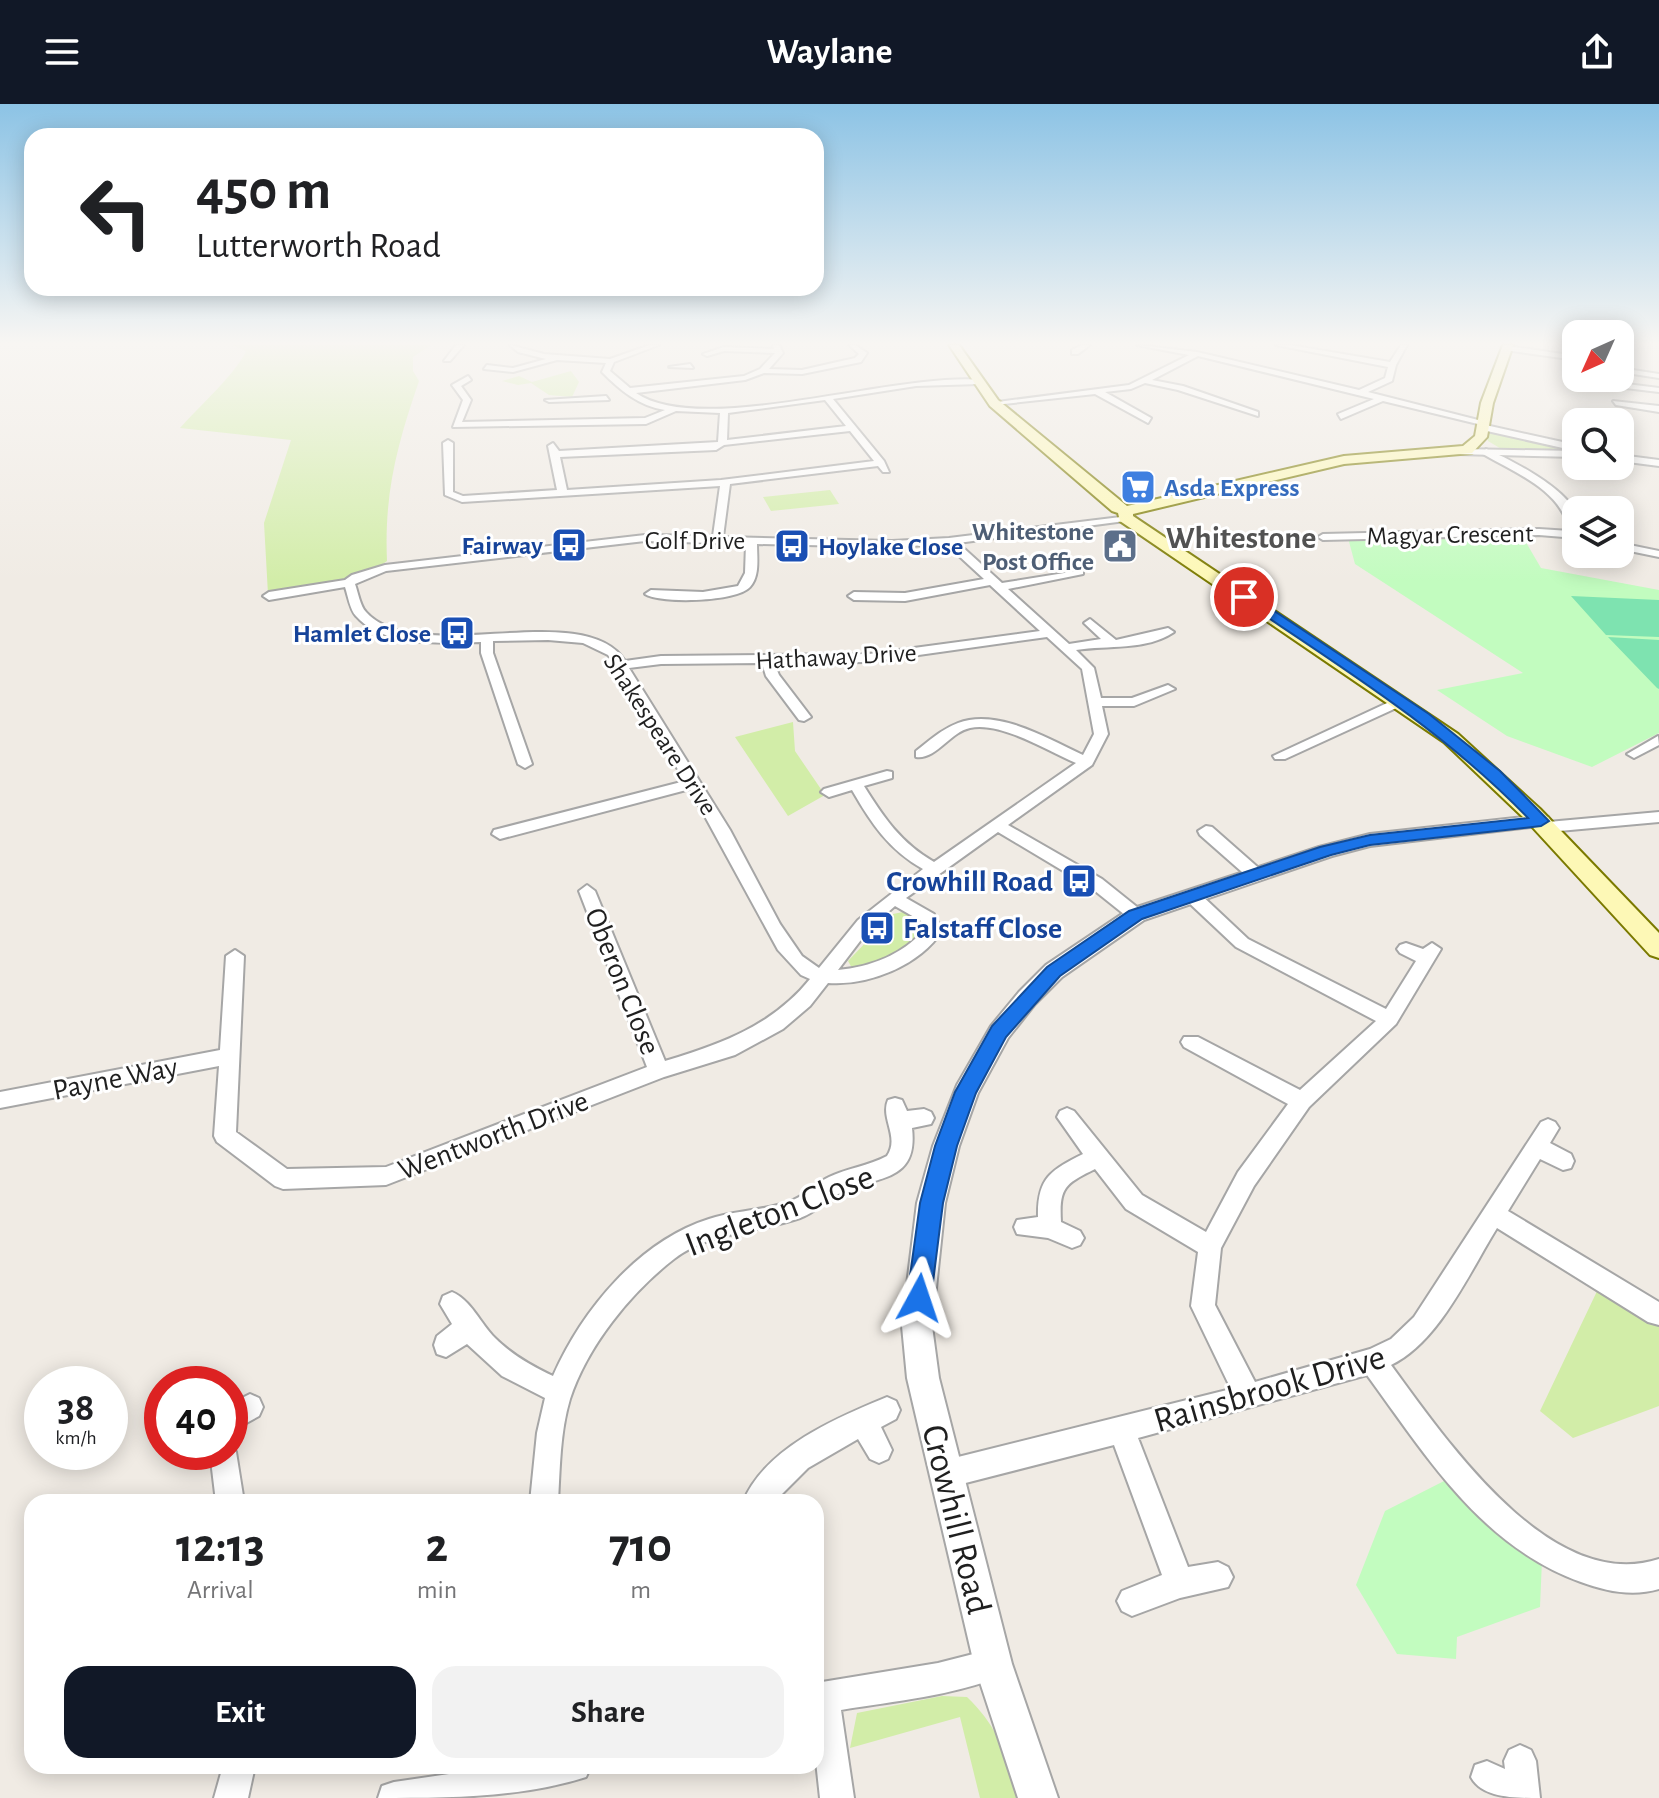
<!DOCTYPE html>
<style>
:root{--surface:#fff;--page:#f2f2f2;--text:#202124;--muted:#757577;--accent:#111827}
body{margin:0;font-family:"Alegreya Sans",sans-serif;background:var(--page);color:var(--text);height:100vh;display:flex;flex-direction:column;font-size:30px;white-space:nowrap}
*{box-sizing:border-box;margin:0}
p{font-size:26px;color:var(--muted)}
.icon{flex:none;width:44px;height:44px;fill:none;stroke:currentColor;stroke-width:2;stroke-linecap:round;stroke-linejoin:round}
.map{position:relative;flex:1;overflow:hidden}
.details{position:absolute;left:24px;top:1390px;width:800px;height:280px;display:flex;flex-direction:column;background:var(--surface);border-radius:24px;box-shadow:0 4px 20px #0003}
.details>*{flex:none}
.guide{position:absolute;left:24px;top:24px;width:800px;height:168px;border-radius:24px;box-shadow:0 4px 20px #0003;background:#fff;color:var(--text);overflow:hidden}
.needle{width:52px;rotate:225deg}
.fabs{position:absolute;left:1562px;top:216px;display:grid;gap:16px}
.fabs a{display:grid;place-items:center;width:72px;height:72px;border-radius:16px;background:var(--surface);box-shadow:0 4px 20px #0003;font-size:40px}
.speed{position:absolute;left:24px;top:1262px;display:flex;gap:16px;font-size:40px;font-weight:700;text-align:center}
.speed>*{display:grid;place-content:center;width:104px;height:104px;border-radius:50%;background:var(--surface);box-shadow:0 4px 20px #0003;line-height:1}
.speed small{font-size:20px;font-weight:400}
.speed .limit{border:12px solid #d22;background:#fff;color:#111}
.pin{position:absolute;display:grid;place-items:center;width:68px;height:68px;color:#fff;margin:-34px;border:4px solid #fff;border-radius:50%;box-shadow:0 2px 8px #0007}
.me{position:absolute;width:88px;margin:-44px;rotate:5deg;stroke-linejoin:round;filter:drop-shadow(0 0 6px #0008)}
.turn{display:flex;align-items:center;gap:28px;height:168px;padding:0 40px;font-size:36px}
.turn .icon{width:104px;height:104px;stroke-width:2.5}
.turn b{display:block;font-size:56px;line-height:68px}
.eta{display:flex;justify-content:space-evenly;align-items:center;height:136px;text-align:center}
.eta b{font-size:48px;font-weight:600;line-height:56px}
.primary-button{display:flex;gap:16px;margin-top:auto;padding:16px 40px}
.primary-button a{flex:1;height:92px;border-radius:24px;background:var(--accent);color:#fff;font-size:32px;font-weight:600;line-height:92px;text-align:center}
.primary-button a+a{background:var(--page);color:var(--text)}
header{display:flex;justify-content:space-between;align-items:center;height:104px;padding:0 40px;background:var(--accent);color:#fff;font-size:36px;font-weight:600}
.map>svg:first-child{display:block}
.grass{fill:#d2eda8}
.park{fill:#c2fcbf}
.pitch{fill:#7ee3b0}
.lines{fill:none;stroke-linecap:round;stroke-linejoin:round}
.minor-casing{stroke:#a6a6a6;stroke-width:4}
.tertiary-casing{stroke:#a6a6a6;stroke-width:4}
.secondary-casing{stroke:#7b7a00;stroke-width:4}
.minor{fill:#fff;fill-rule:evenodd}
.tertiary{fill:#fff;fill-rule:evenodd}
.secondary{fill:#fdf8b6;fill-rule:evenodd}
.route{fill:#1a73e8;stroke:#114b97;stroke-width:2}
.labels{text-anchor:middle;stroke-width:6;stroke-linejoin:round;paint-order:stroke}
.far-shop-label{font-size:26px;font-weight:bold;fill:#366cbe;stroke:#fff;text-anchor:start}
.far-service-label{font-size:26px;font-weight:bold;fill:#4e5e75;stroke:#fff;text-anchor:end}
.far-street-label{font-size:26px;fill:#1f1f1f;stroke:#fff}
.far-transit-label{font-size:26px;font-weight:bold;fill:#164399;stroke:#fff;text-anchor:end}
.transit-label{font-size:30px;font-weight:bold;fill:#164399;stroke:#fff;text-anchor:end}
.street-label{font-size:30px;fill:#1f1f1f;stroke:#fff}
.far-district-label{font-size:32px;font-weight:bold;fill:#525252;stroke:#fff}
.near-street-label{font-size:36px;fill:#1f1f1f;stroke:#fff}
</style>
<header><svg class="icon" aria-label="menu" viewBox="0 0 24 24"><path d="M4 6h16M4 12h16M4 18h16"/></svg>Waylane<svg class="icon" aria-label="share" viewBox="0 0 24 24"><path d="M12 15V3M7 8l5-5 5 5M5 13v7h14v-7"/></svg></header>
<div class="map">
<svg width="1659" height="1694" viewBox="0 0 1659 1694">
<rect width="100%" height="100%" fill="#f0ebe4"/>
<!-- grass -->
<path class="grass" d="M232,241H431L413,253V267L419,277C397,341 384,389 387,457C360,478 302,483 268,490L264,419L291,336L180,324C196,306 239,266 246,247Z
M571,267L579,278L572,293L549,291L531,279L518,281L502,277L519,272L532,278Z
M1486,325L1576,345V349L1503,346L1488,337Z
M830,386L839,400L771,407L763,393Z
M793,618L795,647L825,691L788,712L735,633Z
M903,808L924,817L926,826L920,833L868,865L852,864L848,857L893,810Z
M1599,1183L1659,1220V1302L1573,1334L1540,1307Z
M942,1592L967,1593C1000,1625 1006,1651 1018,1694H980L960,1613L850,1644L857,1609Z"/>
<!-- park -->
<path class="park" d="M1521,430L1541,464L1659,486V629L1592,663L1507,632L1437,586L1523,569L1355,460L1348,434Z
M1448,1375L1542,1456L1540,1503L1457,1533L1456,1555L1397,1550L1356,1481L1385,1407Z"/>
<!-- pitch -->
<path class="pitch" d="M1571,492L1659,496V533L1606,531Z
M1608,533L1659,536V585L1657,584Z"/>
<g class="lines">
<defs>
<path id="minor" d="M456,241H464L450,257H444Z
M510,241L544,250L610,255L650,241H659L614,258L610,267L630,284L744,272L760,265L775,249L724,247L707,252L703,250L724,243L774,245L773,241H779L783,249L769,265L802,266L855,254L859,250L849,241H855L867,249L861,258L802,270L764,269L745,276L636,289C701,334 895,268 982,276L979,280L916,282L833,295L884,357L889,368H883L878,362L730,380L723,433L892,437L949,434L1129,412L1130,414L1125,417L958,439L1002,479L1083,466V470L1008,485L1069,540L1101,535L1084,519L1090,515L1116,536L1168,524L1174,528C1146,547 1108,541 1076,546L1094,564L1101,594H1132L1168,581L1175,585L1134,602H1102L1108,630L1092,661L1008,721L1102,775L1142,807L1145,811L1142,815H1130L1090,783L998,728L906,794L934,810L942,827C919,862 868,882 828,879L810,902L783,925L735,951L664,973L386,1081L283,1085L275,1082L217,1038L214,1032L219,962L0,1004V988L220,946L226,852L235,846L244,852L236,1028L287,1065L386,1063L647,963L579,787L587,781L595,787L665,957C721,940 772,922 810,875L801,871L778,846L690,685L500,735L492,730L494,726L685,677L608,551L583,539L548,536L493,537V549L532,660L525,664L518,660L481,549V538C442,539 384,544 356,512C350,506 348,492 345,483L269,496L263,492L269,488L345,476L352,471L385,461L645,431L713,432L720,382L462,398L445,391L443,339L448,336L453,339V388L463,392L557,386L548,342L553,339L559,347L718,338L720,309L676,307L646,320L453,323L463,296L452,281L468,272L471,276L461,282L471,296L462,318L645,314L665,306C639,302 620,286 602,268L606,259L557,256L513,268L484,265L487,261L513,264L546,255L518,248ZM825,296L846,322L727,336L728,309ZM850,327L874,357L721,376L567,386L560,353L716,346L724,341ZM645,437L746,440L745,469L738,482L703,488L651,486L645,490C660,500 737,498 750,483C760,472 757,454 757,440L892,443L946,440L984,475L905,489L854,488L848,492L854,496L905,497L990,481L1040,527L869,550L661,552L625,557C584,492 418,565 366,508C360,502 358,488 355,480L386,467ZM1047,533L1082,565L1094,630L1083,651C1048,635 998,604 958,619C942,625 929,637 916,647V653C936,656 950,628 970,624C1000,617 1048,647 1076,659L934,758C901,739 884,714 864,682L892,674V668L887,667L824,685L821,688L829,693L852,686C871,719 889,746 923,765L858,816L819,864L802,852L780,820L730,726L629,564L661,560L762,559L766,572L799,616L804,617L811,613L779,571L774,559L869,558ZM895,802L921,817L924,826C902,851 870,863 838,866L870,824Z
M1082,241H1090L1078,250H1072V246Z
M1137,241L1197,248L1359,286L1385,274L1388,263L1276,241H1290L1390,258L1401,241H1407L1396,261L1392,277L1368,288L1486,318L1482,321L1383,297L1341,315L1338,310L1374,295L1198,252L1152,276L1183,282L1258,308V312L1178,286L1145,279L1131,285L1105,288L1151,314L1148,319L1095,290L994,301L990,299L1129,281L1189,251Z
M1508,242L1576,252V256L1505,246Z
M690,260L693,264L669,263Z
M1620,264L1659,270V274L1620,268Z
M1603,277L1659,284V288L1600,281Z
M606,292L609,296L549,298L545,296Z
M1613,297L1659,302V308L1616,301Z
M1481,320L1576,341V347L1478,325Z
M1486,345C1510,355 1565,384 1575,408C1578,415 1576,427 1576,434L1539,431L1323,436L1318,433L1323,430L1539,425L1570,427C1560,385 1517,370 1483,350Z
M1620,439L1659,447V453L1620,445Z
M1400,593L1407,597L1405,600L1285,655H1275L1273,652Z
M1658,632L1659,641L1634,654L1627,650Z
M1659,708V718L1548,728L1540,723L1548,718Z
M1206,722L1212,723L1262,767L1264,771L1262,775H1250L1200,731L1198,727Z
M1192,786L1198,788L1248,835L1386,905L1416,857L1400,849L1397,845L1400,841L1406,839L1423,845L1432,839L1441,845L1396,920L1309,1003L1254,1082L1221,1144L1215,1201L1255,1278L1370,1245L1391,1235L1414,1213L1541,1018L1548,1015L1555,1018L1559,1024L1550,1039L1571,1050L1574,1057L1571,1064L1563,1066L1540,1055L1508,1107L1659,1198V1221L1648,1218L1497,1124C1469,1169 1439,1238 1391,1261C1445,1334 1550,1491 1659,1455V1485C1632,1493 1606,1487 1581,1478C1481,1442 1427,1353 1367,1271L1138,1334L1188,1463L1218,1458L1228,1463L1233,1473L1228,1483L1180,1494L1132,1512L1122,1507L1117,1497L1122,1487L1162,1471L1114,1341L946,1384L936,1380L932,1370L936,1360L946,1356L1231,1285L1191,1202L1198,1148L1126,1105L1095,1065C1065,1080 1059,1083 1061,1118L1080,1127L1084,1134L1080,1141L1072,1144L1048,1134L1017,1130L1014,1123L1017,1116L1038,1113C1037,1074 1051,1066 1083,1050L1057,1013L1060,1007L1067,1004L1074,1007L1142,1091L1206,1128L1238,1068L1288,1000L1184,943L1181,938L1184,933H1198L1300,986L1376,917L1236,843L1186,796L1183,792L1186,788Z
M895,994L902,996L907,1007L924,1005L931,1008L934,1014L931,1020L912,1024C918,1075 883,1072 847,1086C829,1092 818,1108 800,1114C757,1129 711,1127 674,1155C630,1189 587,1243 570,1295C560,1328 560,1364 558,1398H530L537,1329L545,1294L502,1272L467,1240L446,1253L437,1250L434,1241L437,1232L452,1220L440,1200L443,1192L452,1188C470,1195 481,1220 495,1234C512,1251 532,1262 553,1272C582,1206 639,1137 709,1115C736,1106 766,1107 793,1096C806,1091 816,1079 829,1073C848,1064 868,1062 887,1052C900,1033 880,1014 888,996Z
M250,1290L259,1294L263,1303L259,1312L230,1328V1300Z
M887,1293L896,1297L900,1306L896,1315L881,1323L892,1346L888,1355L879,1359L870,1355L858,1335L808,1364L774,1398H743C765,1344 836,1314 887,1293Z
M230,1337L236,1348L244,1398H216L210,1348H230Z
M993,1545L1004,1549L1008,1560L1004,1571C953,1592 895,1597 841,1606L854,1694H820L816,1657V1579L938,1559Z
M1520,1641L1531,1646L1536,1657L1540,1694C1514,1694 1482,1694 1471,1673L1475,1661L1487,1657L1505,1665L1504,1657L1509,1646Z
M223,1662H255L248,1694H214Z
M504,1662H591L586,1673C520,1694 448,1694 378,1694L382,1682L394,1678Z"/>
<path id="tertiary" d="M1461,345L1576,347V353L1457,350V346Z
M1620,351L1659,356V362L1620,357Z
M1541,711L1548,713L1551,717L1548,721L1370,742L1332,752L1144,816L1062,873L1035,900L1008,934L978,989L959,1042L945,1099L932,1222L939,1274L1012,1560L1058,1694H1018L974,1560L907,1274L902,1222L917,1099L933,1042L957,981L991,922L1019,888L1046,861L1128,806L1319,743L1370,730Z"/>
<path id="secondary" d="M949,241H959L998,296L1127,402L1344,352L1463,342L1475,332L1481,299L1503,241H1513L1493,299L1487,333L1472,349L1344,360L1133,410V412L1458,630L1540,705L1659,829V854L1650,851L1525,715L1444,638L1120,417L1118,409L1112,407L990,302Z"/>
</defs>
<!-- minor casing -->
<use href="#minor" class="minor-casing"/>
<!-- tertiary casing -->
<use href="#tertiary" class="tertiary-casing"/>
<!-- secondary casing -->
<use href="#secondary" class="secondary-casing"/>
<!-- minor -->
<use href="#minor" class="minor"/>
<!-- tertiary -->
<use href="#tertiary" class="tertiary"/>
<!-- secondary -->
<use href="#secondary" class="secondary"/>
</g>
<!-- sky -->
<linearGradient id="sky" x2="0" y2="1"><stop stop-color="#8cc3e5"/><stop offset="0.5" stop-color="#f8f6f3"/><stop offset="1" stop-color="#f8f6f3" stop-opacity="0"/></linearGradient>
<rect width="1659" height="478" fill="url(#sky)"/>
<!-- route -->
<path class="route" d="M1240,490H1249L1429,610L1500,667L1549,717L1541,722L1370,741L1331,751L1142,815L1060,872L1006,933L976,989L957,1042L943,1099L931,1194L927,1202L919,1206L910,1202L907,1194L920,1099L935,1042L955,988L992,922L1047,863L1129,807L1320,743L1370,731L1528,714C1443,626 1341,563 1240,495Z"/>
<!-- icons -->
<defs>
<symbol id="supermarket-square" viewBox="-11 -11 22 22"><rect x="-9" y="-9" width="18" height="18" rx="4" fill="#3f7fe0" stroke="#fff"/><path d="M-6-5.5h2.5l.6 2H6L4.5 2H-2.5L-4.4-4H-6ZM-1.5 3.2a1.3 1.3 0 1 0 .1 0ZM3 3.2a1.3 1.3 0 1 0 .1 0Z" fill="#fff"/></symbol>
<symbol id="bus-square" viewBox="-11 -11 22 22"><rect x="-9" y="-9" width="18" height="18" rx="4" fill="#1a4fb4" stroke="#fff"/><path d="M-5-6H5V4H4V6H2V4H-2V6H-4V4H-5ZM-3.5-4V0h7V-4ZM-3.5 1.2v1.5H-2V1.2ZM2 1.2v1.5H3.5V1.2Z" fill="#fff"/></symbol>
<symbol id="civic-square" viewBox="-11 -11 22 22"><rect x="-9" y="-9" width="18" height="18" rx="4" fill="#5c6f8a" stroke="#fff"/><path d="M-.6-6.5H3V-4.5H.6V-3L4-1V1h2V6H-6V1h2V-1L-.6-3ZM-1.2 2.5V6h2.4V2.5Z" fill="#fff"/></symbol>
</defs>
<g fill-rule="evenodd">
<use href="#supermarket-square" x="1118" y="363" width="40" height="40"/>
<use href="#bus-square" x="549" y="421" width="40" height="40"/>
<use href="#bus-square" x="772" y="422" width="40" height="40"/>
<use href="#civic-square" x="1100" y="422" width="40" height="40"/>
<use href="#bus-square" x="437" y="509" width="40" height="40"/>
<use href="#bus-square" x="1059" y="757" width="40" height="40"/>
<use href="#bus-square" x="857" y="804" width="40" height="40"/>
</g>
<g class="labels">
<!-- far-shop labels -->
<g class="far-shop-label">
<text x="1164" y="392">Asda Express</text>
</g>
<!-- far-service labels -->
<g class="far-service-label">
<text x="1094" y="436">Whitestone<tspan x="1094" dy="30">Post Office</tspan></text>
</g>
<!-- far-street labels -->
<g class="far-street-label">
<text transform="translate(1450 430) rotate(-1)" y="9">Magyar Crescent</text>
<text x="695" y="445">Golf Drive</text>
<text transform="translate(836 552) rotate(-3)" y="9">Hathaway Drive</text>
<text transform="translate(661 630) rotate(57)" y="9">Shakespeare Drive</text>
</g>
<!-- far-transit labels -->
<g class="far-transit-label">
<text x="543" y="450">Fairway</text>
<text x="818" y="451" text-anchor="start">Hoylake Close</text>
<text x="431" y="538">Hamlet Close</text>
</g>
<!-- transit labels -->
<g class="transit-label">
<text x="1053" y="787">Crowhill Road</text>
<text x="903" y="834" text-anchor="start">Falstaff Close</text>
</g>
<!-- street labels -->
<g class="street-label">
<text transform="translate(623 877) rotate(68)" y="10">Oberon Close</text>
<text transform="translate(115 974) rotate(-11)" y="10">Payne Way</text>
<text transform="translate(493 1031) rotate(-21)" y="10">Wentworth Drive</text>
</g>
<!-- far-district labels -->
<g class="far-district-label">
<text x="1241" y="444">Whitestone</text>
</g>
<!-- near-street labels -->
<g class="near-street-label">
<text transform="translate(779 1105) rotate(-21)" y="13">Ingleton Close</text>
<text transform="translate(1269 1283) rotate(-16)" y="13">Rainsbrook Drive</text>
<text transform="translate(958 1415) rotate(76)" y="13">Crowhill Road</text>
</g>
</g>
</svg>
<div class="fabs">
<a><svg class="needle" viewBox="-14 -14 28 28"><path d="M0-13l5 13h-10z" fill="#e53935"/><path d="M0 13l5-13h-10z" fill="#757577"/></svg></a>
<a><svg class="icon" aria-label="search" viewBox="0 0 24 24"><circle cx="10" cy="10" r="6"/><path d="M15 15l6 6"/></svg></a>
<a><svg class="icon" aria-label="layers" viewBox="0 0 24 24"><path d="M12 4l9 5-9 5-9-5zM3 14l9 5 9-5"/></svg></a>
</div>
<div class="speed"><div>38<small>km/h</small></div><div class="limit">40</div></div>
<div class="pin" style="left:1244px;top:493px;background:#d93025"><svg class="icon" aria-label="arrive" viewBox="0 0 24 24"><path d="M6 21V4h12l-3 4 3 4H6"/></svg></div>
<svg class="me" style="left:919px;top:1194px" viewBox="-20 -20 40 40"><path d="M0-17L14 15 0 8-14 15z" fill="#1a73e8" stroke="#fff" stroke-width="4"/></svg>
<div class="guide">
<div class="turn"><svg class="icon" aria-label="left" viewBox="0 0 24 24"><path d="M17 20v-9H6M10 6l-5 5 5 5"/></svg><div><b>450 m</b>Lutterworth Road</div></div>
</div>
<section class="details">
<div class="eta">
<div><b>12:13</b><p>Arrival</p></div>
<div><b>2</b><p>min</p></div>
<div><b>710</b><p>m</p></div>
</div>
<div class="primary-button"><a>Exit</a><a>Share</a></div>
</section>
</div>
